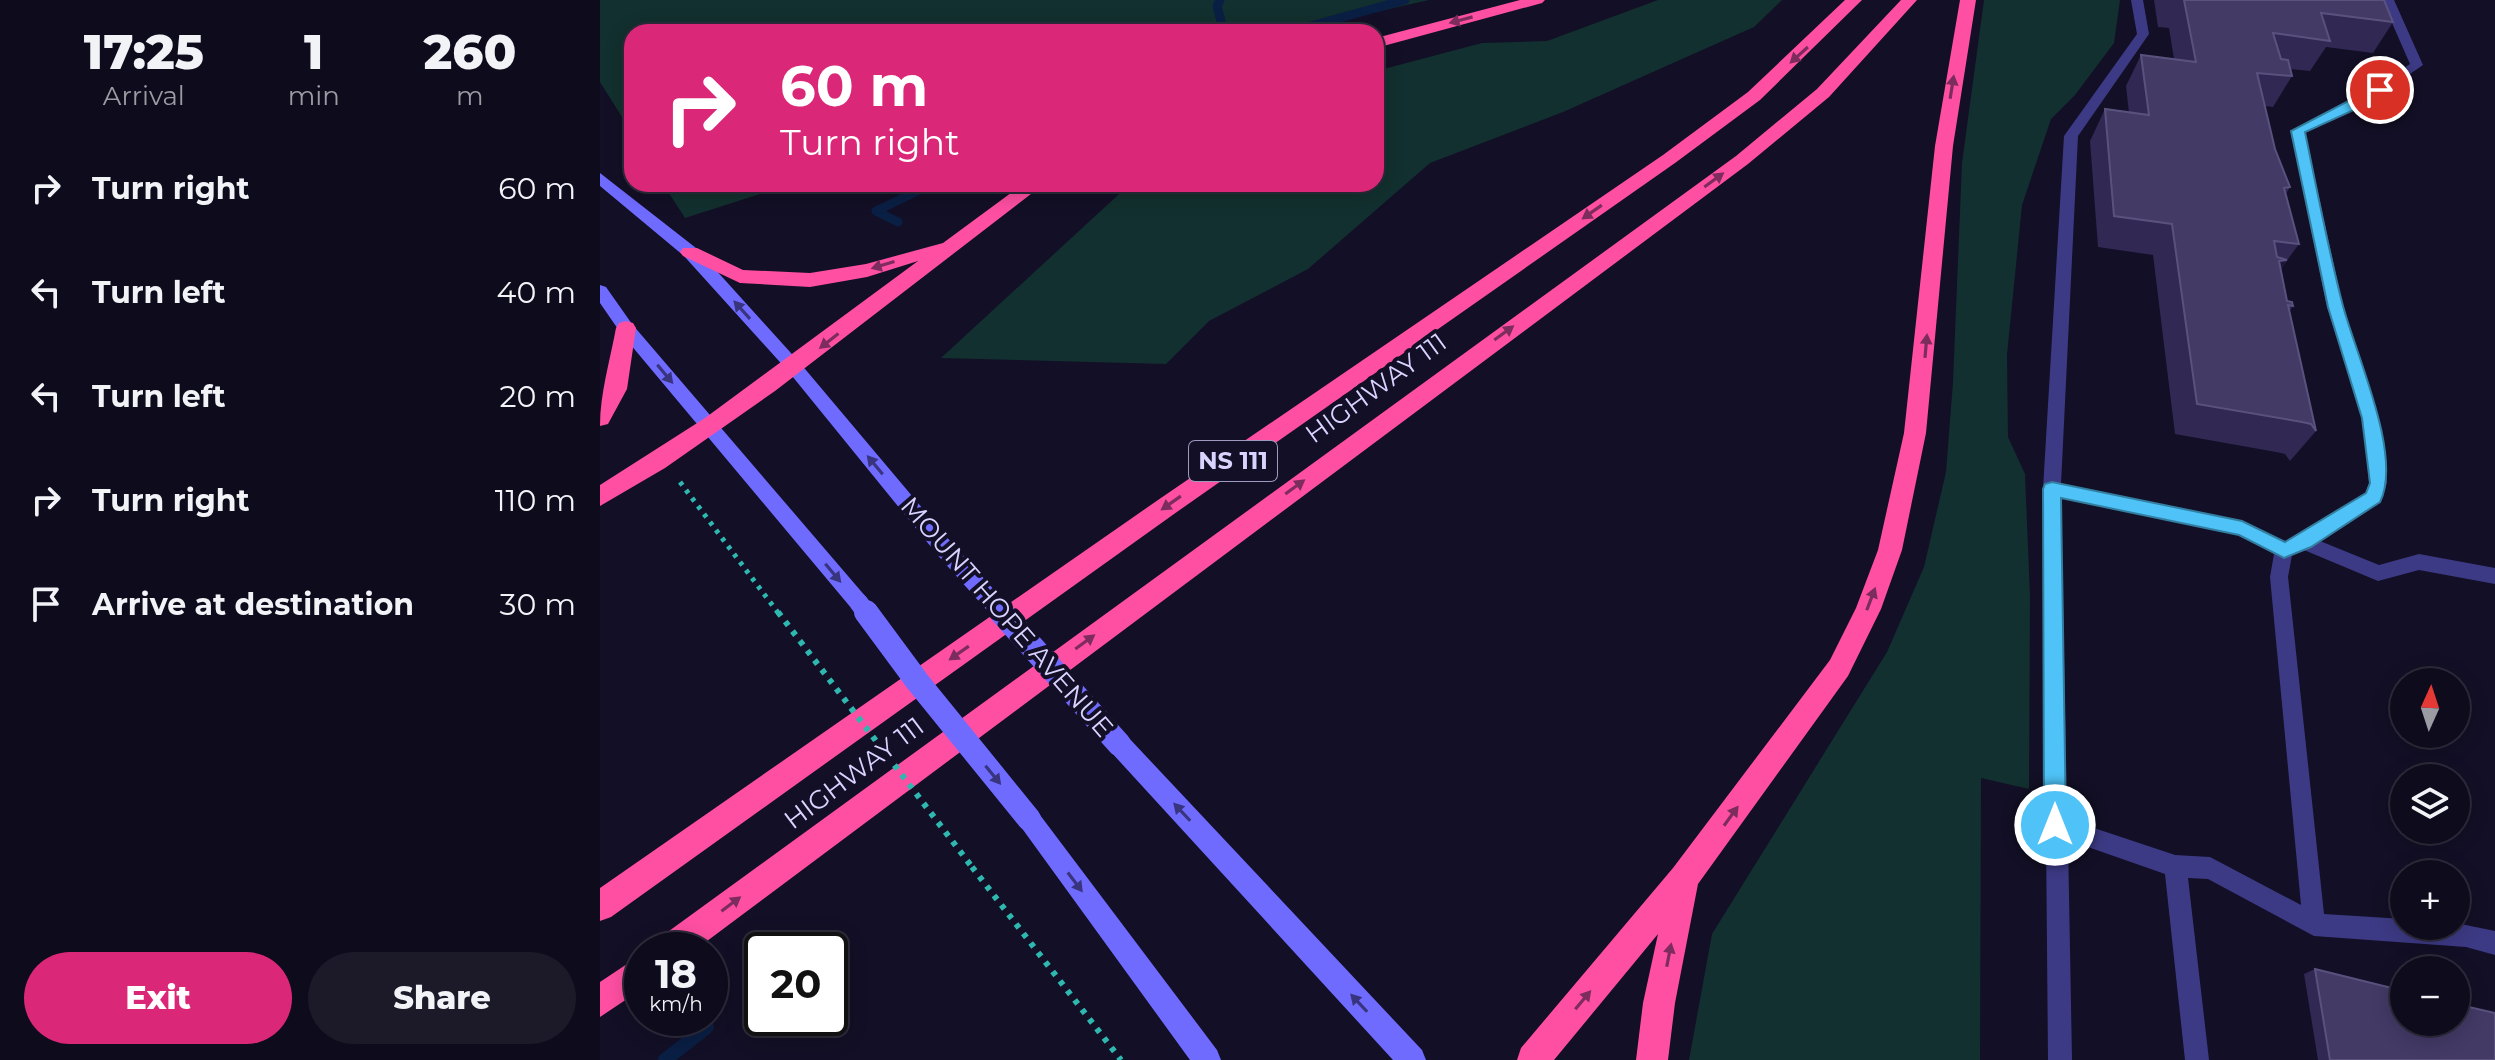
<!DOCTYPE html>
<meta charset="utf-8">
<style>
:root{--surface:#0e0b1c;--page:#1c1929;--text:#f1f3f6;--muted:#9b9ba3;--line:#2e2b3b;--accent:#db2777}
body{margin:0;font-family:Montserrat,sans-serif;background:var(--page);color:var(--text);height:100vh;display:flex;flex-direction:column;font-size:30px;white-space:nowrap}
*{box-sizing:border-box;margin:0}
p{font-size:26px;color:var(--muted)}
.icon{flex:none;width:44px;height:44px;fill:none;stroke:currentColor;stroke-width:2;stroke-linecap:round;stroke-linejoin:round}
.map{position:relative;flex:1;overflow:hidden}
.side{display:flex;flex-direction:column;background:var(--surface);width:600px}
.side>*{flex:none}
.banner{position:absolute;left:24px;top:24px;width:760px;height:168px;border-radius:24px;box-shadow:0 4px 20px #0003,0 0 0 2px var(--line);background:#db2777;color:#fff;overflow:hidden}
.needle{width:52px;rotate:3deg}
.tools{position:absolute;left:1790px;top:668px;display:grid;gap:16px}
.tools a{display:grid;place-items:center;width:80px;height:80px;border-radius:50%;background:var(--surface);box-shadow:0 4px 20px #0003,0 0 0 2px var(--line);font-size:40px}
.speed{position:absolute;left:24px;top:932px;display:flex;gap:16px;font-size:40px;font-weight:700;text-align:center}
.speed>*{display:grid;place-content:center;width:104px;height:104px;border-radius:50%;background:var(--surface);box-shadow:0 4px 20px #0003,0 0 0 2px var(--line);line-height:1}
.speed small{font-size:20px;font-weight:400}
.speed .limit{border:4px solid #111;border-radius:12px;background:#fff;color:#111}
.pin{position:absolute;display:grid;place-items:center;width:68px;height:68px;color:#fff;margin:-34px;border:4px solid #fff;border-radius:50%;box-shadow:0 2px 8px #0007}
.me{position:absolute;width:88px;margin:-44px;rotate:0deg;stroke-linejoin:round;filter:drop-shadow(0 0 6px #0008)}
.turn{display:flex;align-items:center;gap:28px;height:168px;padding:0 24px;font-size:36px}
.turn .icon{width:104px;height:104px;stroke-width:2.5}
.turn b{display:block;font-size:56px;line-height:68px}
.eta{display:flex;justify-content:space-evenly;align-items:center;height:136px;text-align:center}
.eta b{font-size:48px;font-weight:800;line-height:56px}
.action{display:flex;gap:16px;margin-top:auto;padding:16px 24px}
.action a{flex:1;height:92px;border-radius:48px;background:var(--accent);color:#fff;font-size:32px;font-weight:800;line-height:92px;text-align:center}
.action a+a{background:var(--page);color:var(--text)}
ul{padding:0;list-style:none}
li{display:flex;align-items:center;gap:24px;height:104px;padding:0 24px}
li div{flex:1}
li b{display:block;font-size:30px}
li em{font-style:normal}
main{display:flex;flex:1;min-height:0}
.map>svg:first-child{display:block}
.green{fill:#12302f}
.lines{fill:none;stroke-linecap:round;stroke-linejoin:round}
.stream-far1{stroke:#0a1f44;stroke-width:9}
.stream{stroke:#0a1f44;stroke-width:14}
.path-far1{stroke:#2fb8b0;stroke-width:5;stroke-dasharray:4 6;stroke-linecap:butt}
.path{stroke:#2fb8b0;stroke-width:6;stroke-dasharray:5 7;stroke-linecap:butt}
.lane{fill:#3d3a85;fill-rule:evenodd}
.secondary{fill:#6f6bff;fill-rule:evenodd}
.highway{fill:#ff4fa3;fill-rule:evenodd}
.path-bridge{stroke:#2fb8b0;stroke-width:6;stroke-dasharray:5 7;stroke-linecap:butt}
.secondary-bridge-far1{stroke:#6f6bff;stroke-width:19}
.secondary-bridge{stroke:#6f6bff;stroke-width:24}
.wall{fill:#312854}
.shaded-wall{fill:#1d163a}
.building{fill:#433a66;stroke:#5a527e;stroke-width:2}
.oneway{fill:#7d2c5e}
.oneway2{fill:#38347d}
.route{fill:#4fc3f7;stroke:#337fa1;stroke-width:2}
.labels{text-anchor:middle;stroke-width:8;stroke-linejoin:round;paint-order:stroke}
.shield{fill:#130f26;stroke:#9e99be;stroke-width:2}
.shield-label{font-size:24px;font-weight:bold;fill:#d9d4ff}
.street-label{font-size:26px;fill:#d9d4ff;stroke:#130f26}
</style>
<main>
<section class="side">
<div class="eta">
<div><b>17:25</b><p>Arrival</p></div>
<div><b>1</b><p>min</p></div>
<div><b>260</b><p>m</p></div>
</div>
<ul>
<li><svg class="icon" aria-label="right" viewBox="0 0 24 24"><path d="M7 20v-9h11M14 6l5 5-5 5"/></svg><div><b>Turn right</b></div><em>60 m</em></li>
<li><svg class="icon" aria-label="left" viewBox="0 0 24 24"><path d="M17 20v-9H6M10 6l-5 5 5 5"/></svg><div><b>Turn left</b></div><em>40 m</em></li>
<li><svg class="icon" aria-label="left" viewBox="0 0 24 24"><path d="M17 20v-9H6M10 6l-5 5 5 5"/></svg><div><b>Turn left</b></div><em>20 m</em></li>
<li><svg class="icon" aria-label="right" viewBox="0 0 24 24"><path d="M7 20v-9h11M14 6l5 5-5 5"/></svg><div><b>Turn right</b></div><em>110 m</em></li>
<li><svg class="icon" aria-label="arrive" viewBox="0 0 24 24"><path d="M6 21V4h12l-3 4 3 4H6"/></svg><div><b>Arrive at destination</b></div><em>30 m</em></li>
</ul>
<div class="action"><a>Exit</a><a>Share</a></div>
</section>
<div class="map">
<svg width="1895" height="1060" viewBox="0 0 1895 1060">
<rect width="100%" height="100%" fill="#130f26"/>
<!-- green -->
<path class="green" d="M0,0H829L687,32H32V133L0,82Z
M1058,0H1182L1154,27L963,112L830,163L708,269L609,321L566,364L341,358L530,184H776V71L882,43L947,41Z
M1384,0H1520L1514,43L1475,95L1451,119L1422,205L1407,355L1408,437L1425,474L1430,596L1429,789L1381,778L1380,1060H1089L1112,934L1287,652L1324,567L1346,472L1353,382L1362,163Z
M63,184H191L85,218Z"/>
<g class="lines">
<!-- stream-far1 -->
<path class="stream-far1" d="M620,0L617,6L624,32
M689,32L805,0
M298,222L276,211L332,184"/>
<!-- stream -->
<path class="stream" d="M65,1060L107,1027"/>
<!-- path-far1 -->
<path class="path-far1" d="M80,482L179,614"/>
<!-- path -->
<path class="path" d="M178,612L200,641
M372,867L521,1060"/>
<!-- lane -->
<path class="lane" d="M1531,0H1543L1549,34L1478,136L1461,484L1642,521L1685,542L1766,493L1769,483L1763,418L1727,307L1691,131L1757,99L1810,64L1782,0H1794L1823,65L1765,105L1705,133L1743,307L1779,418L1787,483L1780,502L1720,541L1779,565L1819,554L1895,568V584L1819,570L1778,581L1704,550L1692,555L1688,577L1724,914L1804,919V926H1856V923L1895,931V955L1866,947L1714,936L1608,879L1588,878L1609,1060H1585L1565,874L1468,840L1472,1060H1448L1443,489L1464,136L1537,34ZM1461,498L1638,534L1674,554L1670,577L1701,905L1610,857L1575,855L1467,819Z"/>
<!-- secondary -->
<path class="secondary" d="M0,173L96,248L200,363L350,541L353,547L350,553L343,555L336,553L188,371L84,256L0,186Z
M0,285L6,287L32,324L266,597L270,603L266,609L259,612L252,609L20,332L0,303Z
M519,733L527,736L822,1050L826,1060H793L511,752L508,744L511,736Z
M429,807L437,811L617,1050L621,1060H590L421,827L417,819L421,811Z"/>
<!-- highway -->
<path class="highway" d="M920,0H945L942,3L776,48V38Z
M1245,0H1262L1160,100L1075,163L574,514L11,917L0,921V888L558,500L1063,155L1148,92Z
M1301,0H1317L1229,97L1148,164L95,950H53L58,939L1136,156L1217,89Z
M1360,0H1376L1353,146L1326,433L1302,550L1281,609L1248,676L1098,884L1075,1003L1068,1060H1036L1043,1003L1058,934L954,1060H917L921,1048L1073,868L1230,660L1256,608L1278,550L1304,433L1335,146Z
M423,184H444L175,391L65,468L0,506V485L105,418L318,261L267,277L210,287L140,283L83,256L80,252L83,248H97L143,270L210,273L266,264L343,243Z
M26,321L33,323L36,328L27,389L8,424L0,426C0,393 10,361 16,328L19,323Z
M42,954V989L0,1017V982Z"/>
<!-- path-bridge -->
<path class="path-bridge" d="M200,641L372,867"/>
<!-- secondary-bridge-far1 -->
<path class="secondary-bridge-far1" d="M343,547L403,614
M259,603L267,614"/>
<!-- secondary-bridge -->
<path class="secondary-bridge" d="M266,612L317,681L429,819
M401,612L519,744"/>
</g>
<!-- wall -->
<path class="wall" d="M1554,0H1784L1793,22L1773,53L1726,47L1710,71L1690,69L1692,76L1673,107L1665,106L1675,149L1690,187L1686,194L1699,244L1680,270L1687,301L1693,306L1689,312L1716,431L1690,461L1685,454L1676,452L1575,434L1553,255L1498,247L1490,141L1505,109L1529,113L1526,86L1541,55L1574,59L1569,28L1558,27Z
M1715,969L1895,1060H1718L1704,974Z"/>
<!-- shaded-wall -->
<path class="shaded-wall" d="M1687,260L1664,291L1679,261Z"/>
<!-- building -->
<path class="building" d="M1584,0H1784L1793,22L1721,13L1730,41L1673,33L1681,59L1688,60L1692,76L1657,73L1675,149L1690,187L1684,188L1699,244L1674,241L1677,257L1687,260L1679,261L1687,301L1692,302L1693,306L1688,305L1716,431L1711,424L1702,422L1597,404L1572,224L1514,216L1505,109L1549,115L1541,55L1596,62Z
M1715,969L1804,991V1022H1856V1004L1895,1013V1060H1730Z"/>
<!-- one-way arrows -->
<defs><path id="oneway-solid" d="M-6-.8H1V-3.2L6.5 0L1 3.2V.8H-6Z" transform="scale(2)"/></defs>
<g class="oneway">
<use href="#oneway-solid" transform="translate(861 20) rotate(165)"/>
<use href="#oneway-solid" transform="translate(1199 55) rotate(138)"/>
<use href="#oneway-solid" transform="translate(1352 87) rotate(-81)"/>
<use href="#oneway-solid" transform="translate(1114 180) rotate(-36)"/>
<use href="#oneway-solid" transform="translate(992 212) rotate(145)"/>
<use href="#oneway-solid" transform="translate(283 265) rotate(163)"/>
<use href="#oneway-solid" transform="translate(904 333) rotate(-36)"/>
<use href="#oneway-solid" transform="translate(229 341) rotate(142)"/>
<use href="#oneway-solid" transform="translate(1326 346) rotate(-85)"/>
<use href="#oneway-solid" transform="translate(695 487) rotate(-36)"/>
<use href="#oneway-solid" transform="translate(571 503) rotate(145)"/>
<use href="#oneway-solid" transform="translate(1271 599) rotate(-69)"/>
<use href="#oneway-solid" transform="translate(485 642) rotate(-36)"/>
<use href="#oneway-solid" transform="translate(359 653) rotate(145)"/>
<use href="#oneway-solid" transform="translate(1131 816) rotate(-54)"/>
<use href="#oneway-solid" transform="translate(131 904) rotate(-37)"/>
<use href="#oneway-solid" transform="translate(1069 955) rotate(-79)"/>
<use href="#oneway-solid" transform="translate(983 1000) rotate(-50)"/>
</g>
<g class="oneway2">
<use href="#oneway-solid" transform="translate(142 310) rotate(-132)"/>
<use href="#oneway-solid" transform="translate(65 374) rotate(50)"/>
<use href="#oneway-solid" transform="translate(275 465) rotate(-130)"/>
<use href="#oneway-solid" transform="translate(233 573) rotate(50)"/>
<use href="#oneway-solid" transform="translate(393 775) rotate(51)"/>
<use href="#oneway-solid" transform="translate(582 812) rotate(-133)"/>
<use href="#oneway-solid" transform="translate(475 882) rotate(53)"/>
<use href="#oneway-solid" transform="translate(759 1003) rotate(-133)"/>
</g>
<!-- route -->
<path class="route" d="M1775,87L1786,90L1765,105L1705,132C1717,190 1728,249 1743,306C1756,355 1803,456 1780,502L1711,547L1684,558L1639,535L1461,498L1466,825L1462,833L1455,836L1447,833L1444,825L1443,489L1445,484L1452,482L1642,521L1685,542L1766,493L1770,483L1762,418L1728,307L1691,131Z"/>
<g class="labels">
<!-- shield labels -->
<rect class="shield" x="589" y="441" width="88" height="40" rx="6"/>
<g class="shield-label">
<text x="633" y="469">NS 111</text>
</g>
<!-- street labels -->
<g class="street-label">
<text transform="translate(776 388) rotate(-36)" y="9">HIGHWAY 111</text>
<text transform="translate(407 617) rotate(49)" y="9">MOUNT HOPE AVENUE</text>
<text transform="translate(254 773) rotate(-37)" y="9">HIGHWAY 111</text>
</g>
</g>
</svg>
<div class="tools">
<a><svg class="needle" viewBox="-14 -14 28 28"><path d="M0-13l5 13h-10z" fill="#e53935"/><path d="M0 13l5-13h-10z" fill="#9b9ba3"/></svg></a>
<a><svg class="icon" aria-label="layers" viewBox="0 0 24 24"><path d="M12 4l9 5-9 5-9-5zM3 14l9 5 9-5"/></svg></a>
<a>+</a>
<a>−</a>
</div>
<div class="speed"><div>18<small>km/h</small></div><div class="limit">20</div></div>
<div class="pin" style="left:1780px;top:90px;background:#d93025"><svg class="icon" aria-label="arrive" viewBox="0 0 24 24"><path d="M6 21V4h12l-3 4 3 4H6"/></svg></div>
<svg class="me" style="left:1455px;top:825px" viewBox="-20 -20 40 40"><circle r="17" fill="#4fc3f7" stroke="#fff" stroke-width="3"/><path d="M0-11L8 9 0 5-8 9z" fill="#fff"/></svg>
<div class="banner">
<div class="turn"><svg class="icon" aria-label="right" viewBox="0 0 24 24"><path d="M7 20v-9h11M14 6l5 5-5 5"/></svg><div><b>60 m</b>Turn right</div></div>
</div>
</div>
</main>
